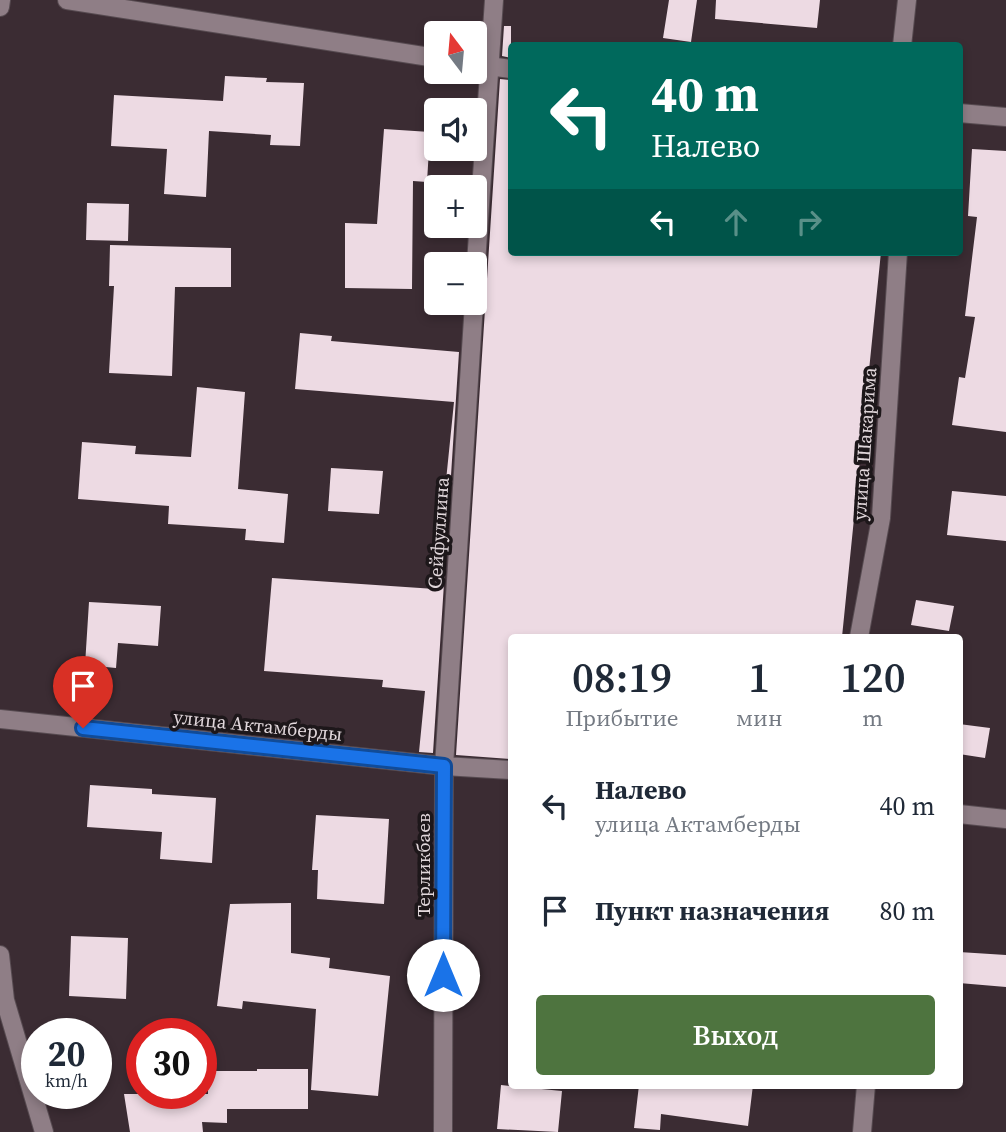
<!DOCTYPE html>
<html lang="ru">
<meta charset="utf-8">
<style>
:root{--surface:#fff;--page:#f2f2f3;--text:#1f2937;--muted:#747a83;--accent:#4e743f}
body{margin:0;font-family:"Source Serif 4",serif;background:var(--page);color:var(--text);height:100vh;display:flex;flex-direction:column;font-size:26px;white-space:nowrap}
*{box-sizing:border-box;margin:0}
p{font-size:23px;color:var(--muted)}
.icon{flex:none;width:38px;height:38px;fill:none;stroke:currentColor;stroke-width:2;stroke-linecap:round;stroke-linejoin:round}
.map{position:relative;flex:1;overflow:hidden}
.side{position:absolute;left:508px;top:634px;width:455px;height:455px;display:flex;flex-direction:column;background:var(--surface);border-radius:7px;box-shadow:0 4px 10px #0003}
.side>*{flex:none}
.hud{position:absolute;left:508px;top:42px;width:455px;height:214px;border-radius:7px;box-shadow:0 4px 10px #0003;background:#00695c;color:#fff;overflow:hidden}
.needle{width:46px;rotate:344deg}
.fabs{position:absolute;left:424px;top:21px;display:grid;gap:14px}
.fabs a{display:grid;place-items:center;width:63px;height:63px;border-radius:7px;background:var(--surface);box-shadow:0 4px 10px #0003;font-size:35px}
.speed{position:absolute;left:21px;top:1018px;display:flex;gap:14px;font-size:35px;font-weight:700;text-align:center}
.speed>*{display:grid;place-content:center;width:91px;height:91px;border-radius:50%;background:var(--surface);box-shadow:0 4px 10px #0003;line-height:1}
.speed small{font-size:18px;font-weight:400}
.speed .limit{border:10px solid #d22;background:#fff;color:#111}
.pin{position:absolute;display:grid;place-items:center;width:60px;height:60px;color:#fff;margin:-72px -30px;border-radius:50% 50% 50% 0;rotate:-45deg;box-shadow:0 0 7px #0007}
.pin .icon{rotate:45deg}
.me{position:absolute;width:77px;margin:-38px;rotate:0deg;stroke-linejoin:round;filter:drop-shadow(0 0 5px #0008)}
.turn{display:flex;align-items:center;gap:24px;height:147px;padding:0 28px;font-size:32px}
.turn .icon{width:91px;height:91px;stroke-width:2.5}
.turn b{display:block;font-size:49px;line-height:60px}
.lanes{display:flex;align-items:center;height:66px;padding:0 28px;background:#0003;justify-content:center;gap:35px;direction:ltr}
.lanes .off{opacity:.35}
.eta{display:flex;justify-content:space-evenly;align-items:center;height:119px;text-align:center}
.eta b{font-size:42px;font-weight:600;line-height:49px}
.primary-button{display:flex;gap:14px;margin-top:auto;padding:14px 28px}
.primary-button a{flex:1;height:80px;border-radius:7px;background:var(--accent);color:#fff;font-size:28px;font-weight:600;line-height:80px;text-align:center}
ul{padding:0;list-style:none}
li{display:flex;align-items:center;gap:21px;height:105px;padding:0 28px}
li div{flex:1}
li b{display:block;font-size:26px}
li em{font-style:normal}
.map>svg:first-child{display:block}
.building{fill:#eddae3}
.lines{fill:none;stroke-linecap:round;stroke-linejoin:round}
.street-casing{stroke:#574b51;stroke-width:20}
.secondary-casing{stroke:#574b51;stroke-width:20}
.street{stroke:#8f7e86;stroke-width:18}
.secondary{stroke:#8f7e86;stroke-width:18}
.route-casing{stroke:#114b97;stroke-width:18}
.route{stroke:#1a73e8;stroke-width:12}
.labels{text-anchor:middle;stroke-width:7;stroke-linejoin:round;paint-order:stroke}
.street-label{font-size:19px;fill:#e1d7db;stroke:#1d171a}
</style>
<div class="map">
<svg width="1006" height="1132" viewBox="0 0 1006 1132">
<rect width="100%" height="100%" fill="#3b2c33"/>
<!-- building -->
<path class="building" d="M669,0H697L691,42L663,38Z
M716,0H820L817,28L715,19Z
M504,26H511V58L502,56Z
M225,76L267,78L266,82L304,83L300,146L270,145L271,135L209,131L206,197L164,194L167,149L111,146L114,95L223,101Z
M500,79L511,80V252H881L842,637H511V759L456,755Z
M384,129L430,132L427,182L413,181L412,289L345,288V223L377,224Z
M972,149L1006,151V432L952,425L959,377L965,378L975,317L965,316L977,217L968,216Z
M87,203L129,204L128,241L86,240Z
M110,245L231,248V287H175L172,376L109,373L114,286H109Z
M300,333L332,336L331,341L459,352L433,753L419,752L425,691L382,687L383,680L264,671L272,578L435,589L454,402L295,389Z
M197,387L245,392L238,489L288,494L284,543L245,540L246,529L168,524L169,506L78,499L82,442L136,446L135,454L191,457Z
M331,468L383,471L379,514L328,511Z
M952,491L1006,496V541L947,535Z
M916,600L954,606L949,631L911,625Z
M89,602L161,606L158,646L118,643L116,668L85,665Z
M959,724L990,728L985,758L959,754Z
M90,785L152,789V794L216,798L212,863L160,859L162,832L87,827Z
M316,815L389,819L384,904L317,899L318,870H312Z
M291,903V953L330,958L329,968L390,976L378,1096L311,1090L316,1009L243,1001L242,1009L217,1006L230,904Z
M71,936L128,938L126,999L69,996Z
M959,952L1006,955V987L959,983Z
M257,1069H308V1109H227V1123L202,1122L203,1132H130L124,1094H208V1071H257Z
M501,1085L562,1091L558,1132L497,1129Z
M639,1085H753L748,1126L661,1114L660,1130L634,1128Z"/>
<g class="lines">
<defs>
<path id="street" d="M67,0L436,58
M0,7L1,0
M902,46L907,0
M474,64L511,69
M959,113L1006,117
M859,637L881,518L898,252
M0,955L5,1000L44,1132
M443,1132L444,766
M862,1132L866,1085"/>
<path id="secondary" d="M474,293L494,0
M0,719L444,766L511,770
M444,766L474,303
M959,814L1006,819"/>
</defs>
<!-- street casing -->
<use href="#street" class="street-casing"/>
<!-- secondary casing -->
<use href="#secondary" class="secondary-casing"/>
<!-- street -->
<use href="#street" class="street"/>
<!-- secondary -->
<use href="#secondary" class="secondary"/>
</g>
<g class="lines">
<defs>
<path id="route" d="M83,728L444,766L443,975"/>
</defs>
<!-- route casing -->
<use href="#route" class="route-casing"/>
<!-- route -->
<use href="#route" class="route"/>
</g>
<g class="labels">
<!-- street labels -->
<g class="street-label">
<text transform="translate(864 444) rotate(-86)" y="7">улица Шакарима</text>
<text transform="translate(438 533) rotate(-86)" y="7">Сейфуллина</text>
<text transform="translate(258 725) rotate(6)" y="7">улица Актамберды</text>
<text transform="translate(423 865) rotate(-90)" y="7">Терликбаев</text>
</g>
</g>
</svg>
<div class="fabs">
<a><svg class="needle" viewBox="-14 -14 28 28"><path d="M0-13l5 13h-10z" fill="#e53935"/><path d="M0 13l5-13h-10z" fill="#747a83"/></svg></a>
<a><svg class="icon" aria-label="sound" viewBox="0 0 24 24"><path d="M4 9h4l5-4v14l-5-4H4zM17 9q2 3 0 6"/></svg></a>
<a>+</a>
<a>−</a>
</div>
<div class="speed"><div>20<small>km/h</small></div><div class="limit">30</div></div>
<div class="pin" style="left:83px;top:728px;background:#d93025"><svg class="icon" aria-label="arrive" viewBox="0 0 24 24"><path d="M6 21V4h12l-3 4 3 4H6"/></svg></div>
<svg class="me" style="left:443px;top:975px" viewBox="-20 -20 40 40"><circle r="19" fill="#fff"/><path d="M0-13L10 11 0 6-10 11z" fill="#1a73e8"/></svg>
<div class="hud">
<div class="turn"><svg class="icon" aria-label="left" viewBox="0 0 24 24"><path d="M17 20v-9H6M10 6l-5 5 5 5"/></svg><div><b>40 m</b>Налево</div></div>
<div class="lanes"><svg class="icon" aria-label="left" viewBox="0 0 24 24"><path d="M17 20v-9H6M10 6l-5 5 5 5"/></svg><svg class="icon off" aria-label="ahead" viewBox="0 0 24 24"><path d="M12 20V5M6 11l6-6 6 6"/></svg><svg class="icon off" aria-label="right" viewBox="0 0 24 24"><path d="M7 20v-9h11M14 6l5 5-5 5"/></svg></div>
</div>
<section class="side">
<div class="eta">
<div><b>08:19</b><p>Прибытие</p></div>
<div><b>1</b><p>мин</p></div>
<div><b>120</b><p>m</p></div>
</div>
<ul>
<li><svg class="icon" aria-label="left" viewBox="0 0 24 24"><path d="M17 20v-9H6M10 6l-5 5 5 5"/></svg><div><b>Налево</b><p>улица Актамберды</p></div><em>40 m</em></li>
<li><svg class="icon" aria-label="arrive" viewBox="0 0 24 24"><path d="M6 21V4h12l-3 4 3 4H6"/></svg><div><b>Пункт назначения</b></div><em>80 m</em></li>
</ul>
<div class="primary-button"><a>Выход</a></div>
</section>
</div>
